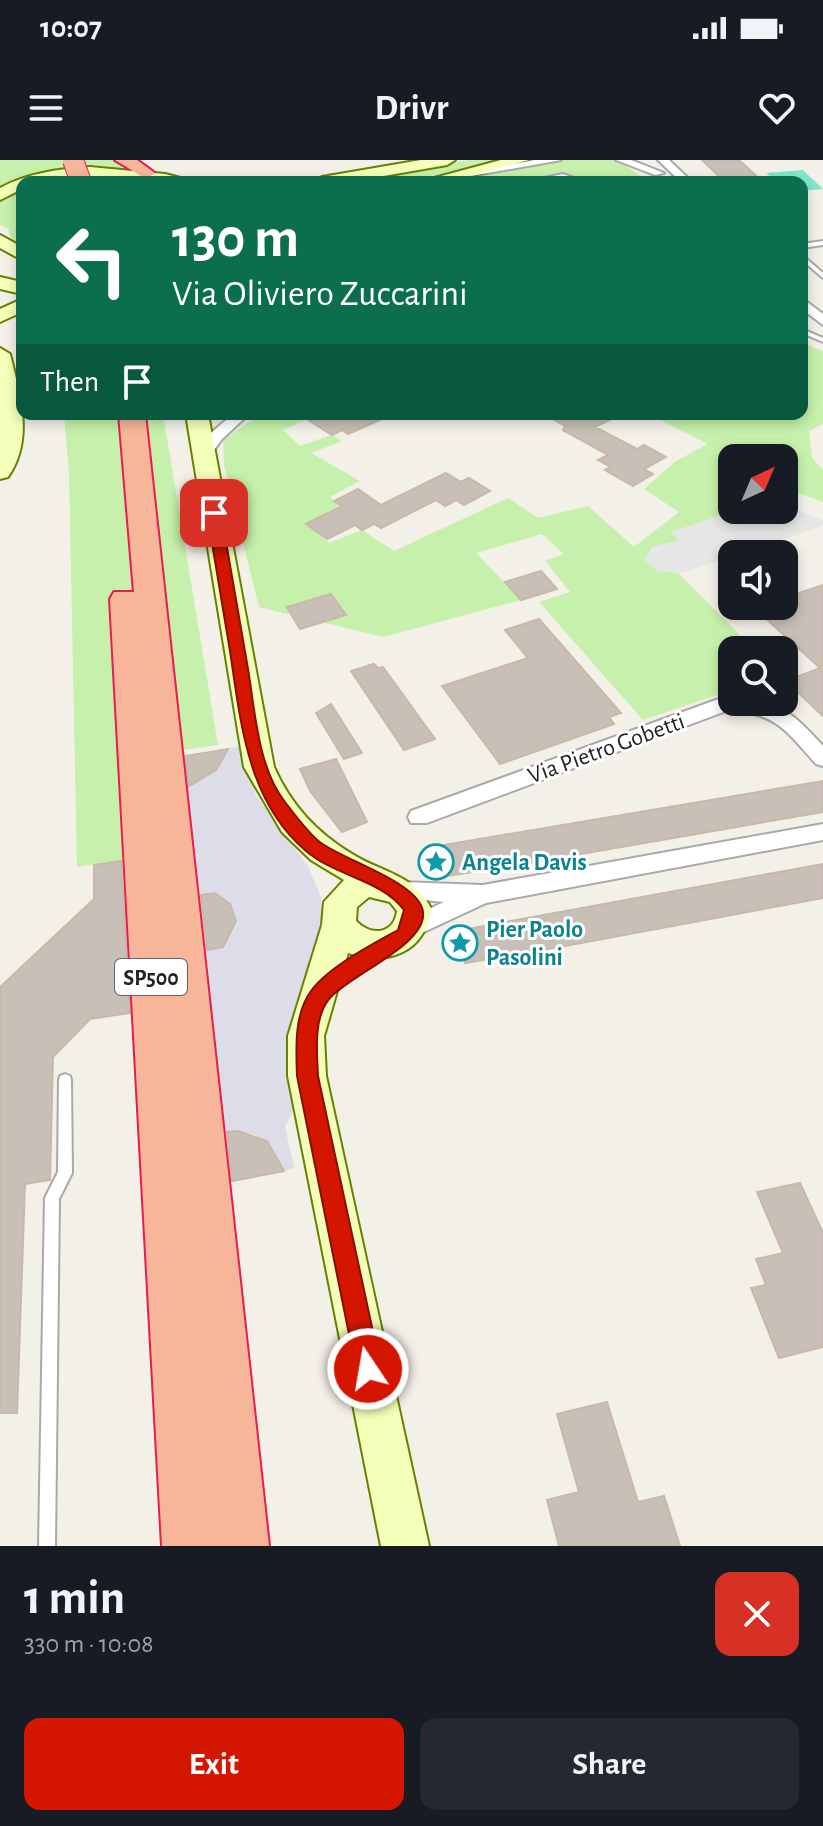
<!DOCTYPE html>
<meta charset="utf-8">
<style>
:root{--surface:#171b24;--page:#242831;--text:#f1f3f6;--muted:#9ea1a6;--accent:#d41600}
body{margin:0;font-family:"Alegreya Sans",sans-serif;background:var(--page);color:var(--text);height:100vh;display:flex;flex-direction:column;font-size:30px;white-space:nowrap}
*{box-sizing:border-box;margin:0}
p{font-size:26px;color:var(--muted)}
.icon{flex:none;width:44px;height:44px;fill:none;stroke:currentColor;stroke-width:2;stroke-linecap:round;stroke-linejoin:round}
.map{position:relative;height:1386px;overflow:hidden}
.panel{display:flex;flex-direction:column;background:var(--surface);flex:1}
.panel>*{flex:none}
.guide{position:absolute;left:16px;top:16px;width:792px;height:244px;border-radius:16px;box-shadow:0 4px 12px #0003;background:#0b6e4f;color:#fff;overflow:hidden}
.needle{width:52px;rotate:44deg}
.controls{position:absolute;left:718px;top:284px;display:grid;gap:16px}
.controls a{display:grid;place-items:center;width:80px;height:80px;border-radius:16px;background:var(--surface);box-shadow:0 4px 12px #0003;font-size:40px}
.pin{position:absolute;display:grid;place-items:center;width:68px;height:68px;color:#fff;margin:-34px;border-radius:16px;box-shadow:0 4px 12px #0006}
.me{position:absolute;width:88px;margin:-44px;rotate:348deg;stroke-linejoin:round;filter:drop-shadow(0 0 6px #0008)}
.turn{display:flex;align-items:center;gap:28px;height:168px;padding:0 24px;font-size:36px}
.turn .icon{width:104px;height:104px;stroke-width:2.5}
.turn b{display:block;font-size:56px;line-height:68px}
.then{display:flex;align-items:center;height:76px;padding:0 24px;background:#0003;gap:16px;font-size:30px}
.round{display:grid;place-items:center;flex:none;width:84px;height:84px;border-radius:16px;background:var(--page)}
.overview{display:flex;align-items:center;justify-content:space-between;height:136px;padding:0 24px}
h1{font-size:48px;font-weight:700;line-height:60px}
.cta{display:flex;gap:16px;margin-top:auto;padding:16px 24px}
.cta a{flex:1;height:92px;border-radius:16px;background:var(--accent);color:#fff;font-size:32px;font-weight:700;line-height:92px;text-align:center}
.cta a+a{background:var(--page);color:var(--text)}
.status{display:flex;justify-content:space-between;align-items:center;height:56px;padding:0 40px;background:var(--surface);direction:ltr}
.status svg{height:22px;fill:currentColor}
header{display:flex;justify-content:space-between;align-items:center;height:104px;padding:0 24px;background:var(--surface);font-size:36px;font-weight:700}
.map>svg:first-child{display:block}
.grass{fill:#c6f0ab}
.pitch{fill:#81e7ca}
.parking{fill:#e6e6e6}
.plaza{fill:#dddce9}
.building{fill:#c8c0b7;stroke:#c6b9a9;stroke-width:2}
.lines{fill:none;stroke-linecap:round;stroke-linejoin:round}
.service-casing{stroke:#a9a9a9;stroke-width:4}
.minor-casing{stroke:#a9a9a9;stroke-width:4}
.secondary-casing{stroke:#668200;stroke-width:4}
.trunk-casing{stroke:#ea1c4d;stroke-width:4}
.service{fill:#fff;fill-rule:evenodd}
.minor{fill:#fff;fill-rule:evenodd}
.secondary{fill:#f4ffba;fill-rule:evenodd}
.trunk{fill:#f7b69a;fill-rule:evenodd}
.trunk-bridge-casing{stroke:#ea1c4d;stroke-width:22;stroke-linecap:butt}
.trunk-bridge{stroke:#f7b69a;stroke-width:20}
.route{fill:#d41600;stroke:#8a0e00;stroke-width:2}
.labels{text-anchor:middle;stroke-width:6;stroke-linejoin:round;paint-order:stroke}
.shield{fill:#fff;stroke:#646464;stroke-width:2}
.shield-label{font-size:22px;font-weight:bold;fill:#222}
.street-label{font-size:24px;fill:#222;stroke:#fff}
.culture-label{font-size:24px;font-weight:bold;fill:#0d838f;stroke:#fff;text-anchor:start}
</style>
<div class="status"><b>10:07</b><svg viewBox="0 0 49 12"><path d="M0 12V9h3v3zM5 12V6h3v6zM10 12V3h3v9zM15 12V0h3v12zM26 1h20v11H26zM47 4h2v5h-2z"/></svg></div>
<header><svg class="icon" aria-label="menu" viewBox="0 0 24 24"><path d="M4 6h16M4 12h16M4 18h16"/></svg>Drivr<svg class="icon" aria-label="heart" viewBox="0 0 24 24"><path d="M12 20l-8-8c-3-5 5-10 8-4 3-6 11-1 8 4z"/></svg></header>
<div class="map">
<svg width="823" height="1386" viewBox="0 0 823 1386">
<rect width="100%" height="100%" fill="#f3f0e8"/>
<!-- grass -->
<path class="grass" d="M0,0H121L123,14L178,22H22V107L8,69L0,65Z
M469,0H500L413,20L341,22Z
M535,0H635L622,3L649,22H619L613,18L584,22H459Z
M802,183L823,191V264L809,271L812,298L823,310V342L798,333L784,345V298H732V350H737L672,372L680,380L653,388L755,490H732V530L643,560L539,442L570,432L545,401L564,394L542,374L476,393L521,440L383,477L259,447L224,305L223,280C259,254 261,254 305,254L310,258L283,270L300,286L332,275L342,281L311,293L360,321L330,337L340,345L306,364L329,383L362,370L394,391L508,338L538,358L588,346L634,387L679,352L644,329L676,301L708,284L658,259L664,254L682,257L689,254H802Z
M64,254H163L218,585L122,599V700L77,707L69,313Z"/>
<!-- pitch -->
<path class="pitch" d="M803,10L823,29L802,31V22H777L766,13Z"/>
<!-- parking -->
<path class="parking" d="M784,345L823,360V366L682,413L659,412L644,400L652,387L679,380L671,372L737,350H784Z"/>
<!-- plaza -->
<path class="plaza" d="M240,586L256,636L308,706L321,737L322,761L315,798L289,869L295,947L285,967L294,1008L284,1011L267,981L253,974L225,972L206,790L223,787L236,761L230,744L223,738L214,733L200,735L186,624L207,617L216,610L223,590Z"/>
<!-- building -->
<path class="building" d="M702,0H739L763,22H725Z
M299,254H393L348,274L342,270L332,275Z
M544,254H621L595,267L637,289L644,285L666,297L644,309L653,314L633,326L605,310L611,307L598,300L608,295L563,270L565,266Z
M446,313L461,322L469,318L490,331L464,345L456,340L445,346L436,340L381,368L374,364L362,370L355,365L327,379L306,364L342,346L334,341L358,329L381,345Z
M541,411L557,429L521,440L505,422Z
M823,425V556L786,521L820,508L752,446H784V438Z
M331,434L346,455L300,469L287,447Z
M539,459L621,553L609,557L614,564L500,604L442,526L528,498L505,470Z
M374,504L378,508L383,507L435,579L404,590L351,511Z
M331,544L362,593L344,599L316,553Z
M228,589L216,610L189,626L185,596Z
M336,599L367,662L342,672L310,631L300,609Z
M823,621V652L535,702L440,717L432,687Z
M121,701L130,853L90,859L53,897L50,1020L25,1024L17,1253H0V827L94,739V705Z
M823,704V738L565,786L465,803L456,771Z
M215,733L230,744L236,761L223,787L207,790L201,735Z
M238,971L267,981L284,1011L232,1021L227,972Z
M800,1023L823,1073V1187L779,1198L751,1128L766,1125L756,1099L783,1093L757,1032Z
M607,1242L638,1342L664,1336L680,1386H559L547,1340L579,1332L557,1254Z"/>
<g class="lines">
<defs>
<path id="service" d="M563,14L585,22C576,22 567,18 559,18C547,19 537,22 525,22Z
M823,81V85L802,88V84Z
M802,95L823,113V118L802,100Z
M802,169L823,178V182L802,173Z
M65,914L70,916L71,920L72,1013L59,1039L55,1386H39L45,1038L58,1012L59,920L60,916Z"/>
<path id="minor" d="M535,0H561L471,16L466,13Z
M616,0H631L664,13L655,15Z
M658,0H669L692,22H681Z
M802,138L823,154V165L802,149Z
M233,254H249L222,279L209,297H199L196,294L211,273Z
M724,537H732V542C781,542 790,550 823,586V606L816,604C786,570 774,551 726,551L427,663H411L408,657L411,651Z
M823,664V680L486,743L411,778L403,775L399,768L403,761L444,742L393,737L390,731L393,725L401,722L483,725Z"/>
<path id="secondary" d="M421,0H455L447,5L349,22H314L322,17Z
M501,0H529L447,22H419Z
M90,7L165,14L196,22L90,16L22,22V29L0,40V28C28,13 58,9 90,7Z
M0,75L22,87V100L0,88Z
M0,117L22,122V134L0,129Z
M22,139V152L0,162V149Z
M0,188L10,194C20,235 34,280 8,317L0,319Z
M186,254H208L274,607C291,645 316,672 352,694C383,713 413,714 431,748C425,793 388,806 348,793L324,876L326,916L429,1386H381L288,916V876L322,765L324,742L344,720L311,700L282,672L244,607ZM369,737L390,742L397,751C394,774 372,777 356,761L357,747Z"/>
<path id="trunk" d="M115,0H137L155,13L146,19Z
M119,254H145L269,1386H162L110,439L114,432H134Z"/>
</defs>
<!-- service casing -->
<use href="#service" class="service-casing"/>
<!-- minor casing -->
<use href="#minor" class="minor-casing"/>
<!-- secondary casing -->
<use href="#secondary" class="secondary-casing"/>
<!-- trunk casing -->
<use href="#trunk" class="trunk-casing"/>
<!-- service -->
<use href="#service" class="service"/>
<!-- minor -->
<use href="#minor" class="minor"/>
<!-- secondary -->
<use href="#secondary" class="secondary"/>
<!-- trunk -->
<use href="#trunk" class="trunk"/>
<defs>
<path id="trunk-bridge" d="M73,0L81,22"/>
</defs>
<!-- trunk-bridge casing -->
<use href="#trunk-bridge" class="trunk-bridge-casing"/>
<!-- trunk-bridge -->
<use href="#trunk-bridge" class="trunk-bridge"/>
</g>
<!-- route -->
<path class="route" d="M214,349L221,353C230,405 239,457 248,509C255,551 258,608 285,642C295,655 308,673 321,683C346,701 420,723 423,752C427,785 349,815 329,839C313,859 317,893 318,916L381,1209L377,1218L368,1221L359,1218L356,1209L297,916C296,889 294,854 311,831C328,807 373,784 398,770L404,750C382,720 335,716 306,691C247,641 241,563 230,491C222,445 215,399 207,353Z"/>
<!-- icons -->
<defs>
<symbol id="sight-ring" viewBox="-11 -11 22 22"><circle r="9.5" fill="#fff" stroke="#0f9aa8" stroke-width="1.5"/><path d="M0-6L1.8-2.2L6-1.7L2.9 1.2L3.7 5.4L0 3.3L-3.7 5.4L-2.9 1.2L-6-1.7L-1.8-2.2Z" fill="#0f9aa8"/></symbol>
</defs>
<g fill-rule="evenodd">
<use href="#sight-ring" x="416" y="682" width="40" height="40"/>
<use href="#sight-ring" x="440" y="763" width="40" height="40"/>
</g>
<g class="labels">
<!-- shield labels -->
<rect class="shield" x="115" y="799" width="72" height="36" rx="6"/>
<g class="shield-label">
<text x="151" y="825">SP500</text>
</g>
<!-- street labels -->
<g class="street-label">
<text transform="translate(606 588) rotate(-20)" y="8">Via Pietro Gobetti</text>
</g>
<!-- culture labels -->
<g class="culture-label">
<text x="462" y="710">Angela Davis</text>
<text x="486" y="777">Pier Paolo<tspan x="486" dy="28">Pasolini</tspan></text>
</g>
</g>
</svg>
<div class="controls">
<a><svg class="needle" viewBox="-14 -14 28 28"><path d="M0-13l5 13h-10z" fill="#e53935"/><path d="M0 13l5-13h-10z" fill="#9ea1a6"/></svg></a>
<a><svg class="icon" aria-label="sound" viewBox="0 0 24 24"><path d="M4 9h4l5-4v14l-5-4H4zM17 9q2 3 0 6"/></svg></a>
<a><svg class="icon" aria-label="search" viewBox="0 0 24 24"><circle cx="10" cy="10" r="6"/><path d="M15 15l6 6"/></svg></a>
</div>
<div class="pin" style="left:214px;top:353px;background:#d93025"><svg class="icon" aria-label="arrive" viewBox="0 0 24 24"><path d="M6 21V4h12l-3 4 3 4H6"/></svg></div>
<svg class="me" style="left:368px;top:1209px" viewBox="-20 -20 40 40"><circle r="17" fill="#d41600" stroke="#fff" stroke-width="3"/><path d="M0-11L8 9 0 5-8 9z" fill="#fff"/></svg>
<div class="guide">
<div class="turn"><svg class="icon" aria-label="left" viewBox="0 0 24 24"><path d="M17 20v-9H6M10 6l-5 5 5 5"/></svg><div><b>130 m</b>Via Oliviero Zuccarini</div></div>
<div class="then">Then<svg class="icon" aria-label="arrive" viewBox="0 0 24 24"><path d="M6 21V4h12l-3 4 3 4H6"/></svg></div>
</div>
</div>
<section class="panel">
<div class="overview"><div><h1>1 min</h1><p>330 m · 10:08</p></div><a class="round" style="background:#d93025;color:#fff"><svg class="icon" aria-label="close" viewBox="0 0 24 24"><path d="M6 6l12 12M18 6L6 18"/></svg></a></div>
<div class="cta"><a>Exit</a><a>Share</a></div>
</section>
